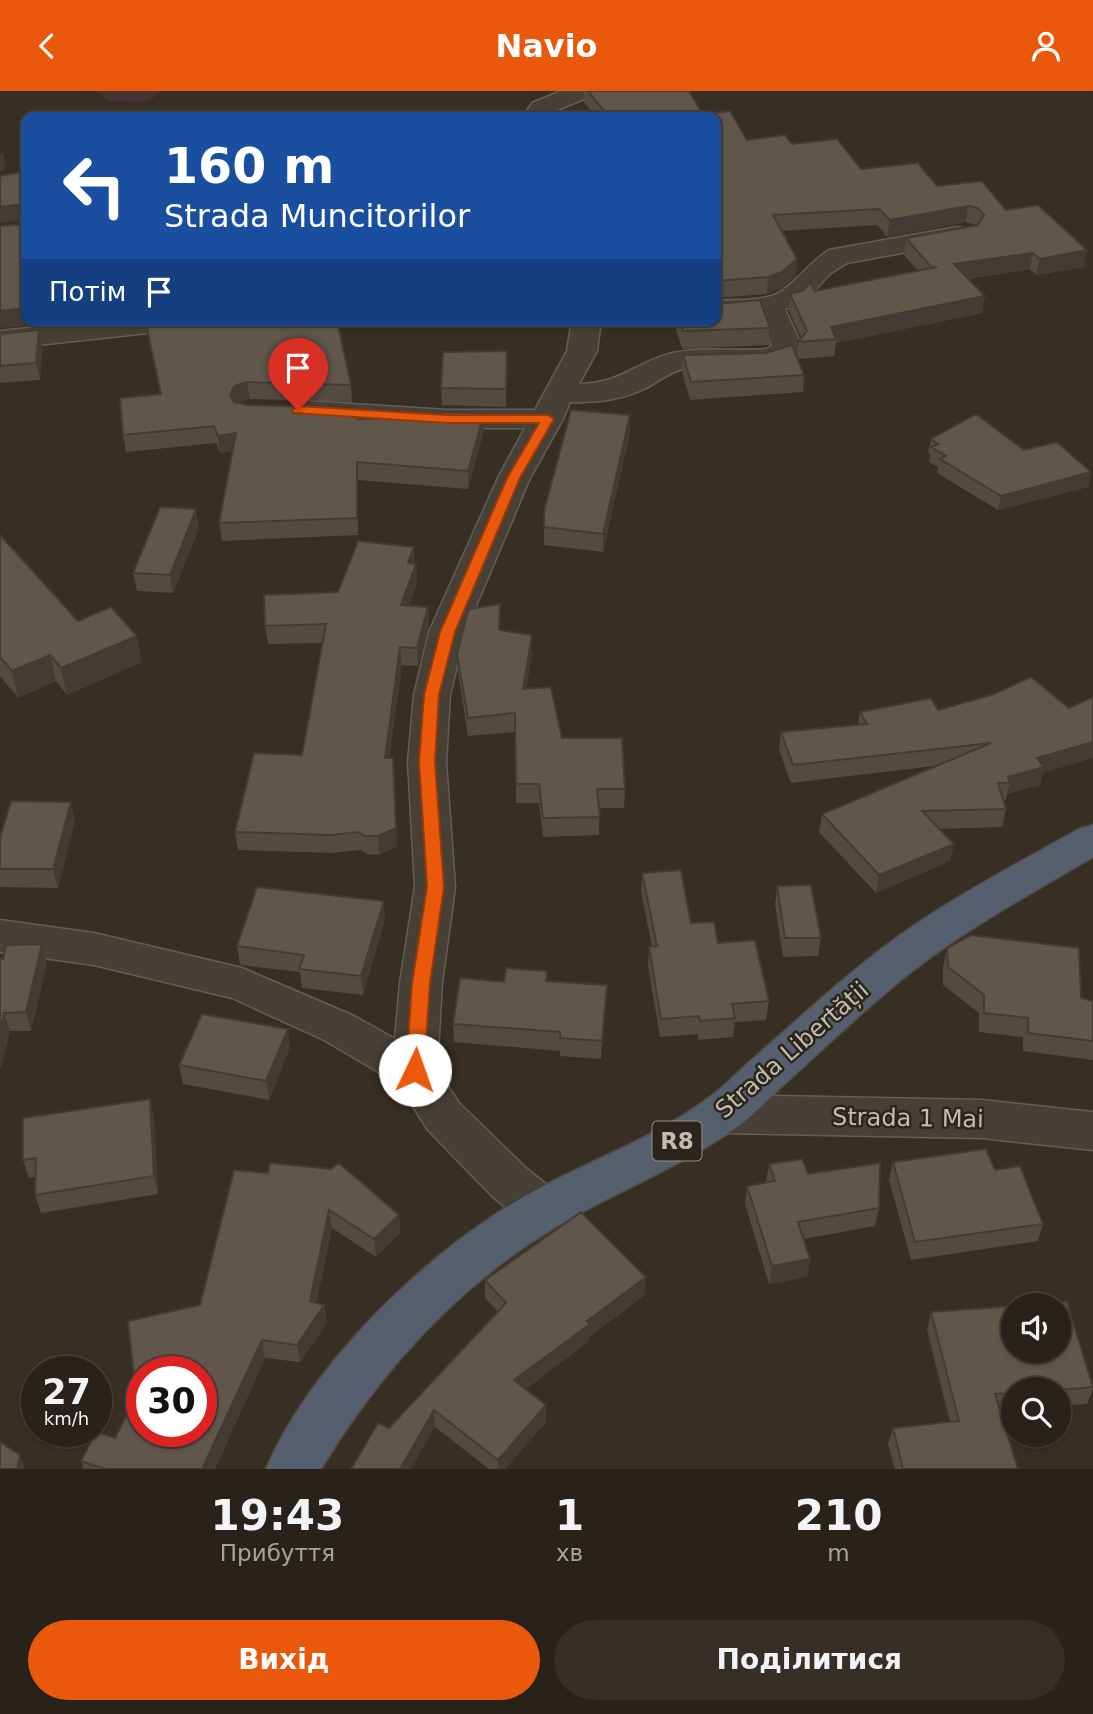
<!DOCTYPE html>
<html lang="uk">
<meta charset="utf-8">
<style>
:root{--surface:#29221b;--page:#352f28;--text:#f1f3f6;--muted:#a5a4a3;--line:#453f3a;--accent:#ea580c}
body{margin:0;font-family:"DejaVu Sans",sans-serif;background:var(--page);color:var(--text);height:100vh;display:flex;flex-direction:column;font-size:26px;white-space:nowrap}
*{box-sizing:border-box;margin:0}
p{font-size:23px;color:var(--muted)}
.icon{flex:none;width:38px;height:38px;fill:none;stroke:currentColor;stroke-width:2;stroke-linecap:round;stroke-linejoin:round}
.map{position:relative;height:1378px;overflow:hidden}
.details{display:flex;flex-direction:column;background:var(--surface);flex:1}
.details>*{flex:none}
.guide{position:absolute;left:21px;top:21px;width:700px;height:214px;border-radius:14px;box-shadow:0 2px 5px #0004,0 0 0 2px var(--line);background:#1a4fa0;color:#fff;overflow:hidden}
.buttons{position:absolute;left:1001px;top:1202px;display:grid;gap:14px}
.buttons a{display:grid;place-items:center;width:70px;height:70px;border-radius:50%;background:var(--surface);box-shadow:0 2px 5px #0004,0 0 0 2px var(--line);font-size:35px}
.speed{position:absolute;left:21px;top:1265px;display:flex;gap:14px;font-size:35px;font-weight:700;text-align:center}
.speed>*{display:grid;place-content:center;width:91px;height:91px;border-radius:50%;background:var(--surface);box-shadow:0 2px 5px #0004,0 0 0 2px var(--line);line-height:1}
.speed small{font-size:18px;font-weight:400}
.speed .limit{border:10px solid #d22;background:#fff;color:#111}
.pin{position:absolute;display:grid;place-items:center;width:60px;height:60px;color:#fff;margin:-72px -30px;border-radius:50% 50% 50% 0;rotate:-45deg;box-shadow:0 0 7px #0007}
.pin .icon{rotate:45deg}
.me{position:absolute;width:77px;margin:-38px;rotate:3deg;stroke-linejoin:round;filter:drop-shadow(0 0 5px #0008)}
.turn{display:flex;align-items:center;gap:24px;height:147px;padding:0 28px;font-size:32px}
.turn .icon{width:91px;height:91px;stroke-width:2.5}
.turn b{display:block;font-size:49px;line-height:60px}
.then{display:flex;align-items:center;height:66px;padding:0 28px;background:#0003;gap:14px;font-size:26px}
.eta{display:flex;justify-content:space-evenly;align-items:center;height:119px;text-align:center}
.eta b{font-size:42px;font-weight:600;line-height:49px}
.action{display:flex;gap:14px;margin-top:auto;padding:14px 28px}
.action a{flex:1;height:80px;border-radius:42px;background:var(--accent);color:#fff;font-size:28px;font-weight:600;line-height:80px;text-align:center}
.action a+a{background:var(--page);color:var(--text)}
header{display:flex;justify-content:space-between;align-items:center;height:91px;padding:0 28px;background:var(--accent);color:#fff;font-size:32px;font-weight:600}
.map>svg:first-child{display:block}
.green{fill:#463235}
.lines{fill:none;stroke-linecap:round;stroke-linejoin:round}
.minor-casing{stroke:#655e55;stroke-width:3}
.highway-casing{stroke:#524b42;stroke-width:3}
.minor{fill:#474037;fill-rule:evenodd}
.highway{fill:#555f6d;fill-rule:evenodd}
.wall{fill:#534a40}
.shaded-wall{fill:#433c34}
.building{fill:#60564a;stroke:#433c34;stroke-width:2;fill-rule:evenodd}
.route{fill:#ea580c;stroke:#983908;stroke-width:2}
.labels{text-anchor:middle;stroke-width:5;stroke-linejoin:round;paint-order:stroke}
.shield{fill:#2c251c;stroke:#968f85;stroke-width:2}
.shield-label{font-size:23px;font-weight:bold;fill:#c4bcb2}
.street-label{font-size:24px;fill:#c4bcb2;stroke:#2c251c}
</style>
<header><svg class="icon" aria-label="back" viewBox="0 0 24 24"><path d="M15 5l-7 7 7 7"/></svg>Navio<svg class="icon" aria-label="person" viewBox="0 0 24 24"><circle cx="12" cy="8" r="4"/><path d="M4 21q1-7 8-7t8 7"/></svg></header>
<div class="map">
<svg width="1093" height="1378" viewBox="0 0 1093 1378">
<rect width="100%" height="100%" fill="#372e24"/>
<!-- green -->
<path class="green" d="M97,0H162L148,11L110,10Z"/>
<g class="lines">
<defs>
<path id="minor" d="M561,0H594L591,5L550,22L547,26H523L532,12Z
M957,136L967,138L971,144L967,150L847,172L831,182L801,213L785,218L803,258C781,290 716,272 683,278C669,281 657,292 644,298C621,309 595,312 570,311L563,328L530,387L465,541L450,604L446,671L455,796L442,892L437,978L459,1012L527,1078L561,1105L568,1119L561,1133L544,1139L527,1133L493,1106L427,1038L399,993L324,949L232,907L94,874L0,861V829L94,842L242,877L354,925L395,948L400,892L415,796L408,671L414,604L429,541L498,387L525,337H447L305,328L294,326L290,319L294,312L305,310L447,319H535L567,260L572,229H601L597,260L579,293C623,292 635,271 673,262C703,255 735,261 766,258L772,255L760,223L716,228V210C735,208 766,211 782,200C800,187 809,172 829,159Z
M102,229H199L195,235L185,238L0,258V240Z
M722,1004L982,1009L1093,1021V1059L982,1047L722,1042L706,1036L699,1023L706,1010Z"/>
<path id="highway" d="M1093,734V766C1023,807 951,846 889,899C851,931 816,965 779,998C765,1011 752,1026 736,1037C680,1076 617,1100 559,1134C459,1193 381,1279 321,1378H266C312,1272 426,1162 525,1105C585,1071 652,1049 707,1008C722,998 734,985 747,973C792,934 836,892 884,856C945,810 1013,775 1079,738Z"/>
</defs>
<!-- minor casing -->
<use href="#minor" class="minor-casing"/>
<!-- highway casing -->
<use href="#highway" class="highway-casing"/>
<!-- minor -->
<use href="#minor" class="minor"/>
<!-- highway -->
<use href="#highway" class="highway"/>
</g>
<!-- wall -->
<path class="wall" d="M584,0H649L703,23L747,49L792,53L861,78L937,95L1006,119L1084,176L1036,184L1030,178L968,188L982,222L836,252L834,265L798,268L804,284L803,301L690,309L682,281L683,264L797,265L798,251L801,247L789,220L790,203L815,200L918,180L904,164L906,147L976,134L966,131L887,146L877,134L782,140L797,168L796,185L781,198L767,203L716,207L596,26L584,11Z
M145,229L351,294L352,311L250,308L237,312L248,314L358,328L439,326L484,322V339L468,398L358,389V444L222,450L219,432L233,360L220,362L216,352L126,361L123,344L160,303Z
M673,229H716L770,237L769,254L682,258Z
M39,239L42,256L40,289L0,292V243Z
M507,260L506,316L442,314L441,297Z
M630,342L603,461L544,454V420Z
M931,348L1024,359L1091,381L1088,396L998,419L937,382L938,376L929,371L930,363L928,362Z
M199,437L173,502L137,500L133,482Z
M0,444L78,530L142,571L67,604L56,590L18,607L0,585Z
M415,472L416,473L417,491L409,515L428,516L429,534L418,575L402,574L389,667L394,686L397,755L379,764L367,763L360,759L333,762L238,759L235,741L302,664L323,552L268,553L265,535L338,501Z
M500,539L532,562L526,598L562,647L625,698L624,717H599V744L543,746L539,712H516V641L468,645L458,582L457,563Z
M938,619L1043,682L1040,694L1007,703L1006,709L1003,710L1006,718L1002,736L939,738L954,753L950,770L876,802L819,741L822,723L934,675L791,692L779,659L781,641L858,634L860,621Z
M75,729L58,797L0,796V747Z
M642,782L691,832L718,852L769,910L766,929L735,931L733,946L698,949V943L660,946L648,875L649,856H652L641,800Z
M777,795L821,847L818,865L783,866L775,814Z
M385,829L363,904L302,897L300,881L240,874L237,855Z
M947,857L1081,907L1093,910V969L1023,960V946L979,941V922L943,894V876Z
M0,868L47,872L31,940H10L1,977H0Z
M547,890L607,894L601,968L560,965V960L454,951L453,933L504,891Z
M290,956L269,1009L183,993L179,974Z
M150,1008L154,1027L158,1103L41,1122L35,1104V1086L29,1087L23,1069Z
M893,1071L995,1079L1043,1133L1038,1150L911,1169L889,1089Z
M769,1073L808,1083L879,1117L875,1135L803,1148L810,1168L807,1186L769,1193L745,1113L747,1095L766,1091Z
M268,1082L399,1124L400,1142L376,1166L332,1137L316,1212L324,1214L327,1232L300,1271L265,1267L215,1378H84L81,1370L115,1347L200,1214Z
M485,1189L645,1204L589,1246V1250L526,1298L546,1331L505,1378H489L435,1336L389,1337L498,1221L485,1207Z
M931,1221L1093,1293V1298L1087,1313L1059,1315V1298H1013V1319L1000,1320L1018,1378H895L888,1353L893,1337L950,1331L927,1239Z"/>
<!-- shaded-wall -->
<path class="shaded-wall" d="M3,61L6,77L0,81V63Z
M24,113L26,129L0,132V116Z
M968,115L966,131L887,146L890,129Z
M1087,159L1084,176L1036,184L1040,168Z
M1033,162L1030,178L951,190L954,173Z
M797,168L796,185L781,198L767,203L768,186Z
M985,205L982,222L836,252V248L831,236Z
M26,217V229H44V233L0,237V220Z
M39,239L42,256L40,289L36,272Z
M247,291L250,308L237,312L233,321L230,304L234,295Z
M484,322V339L468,398V380Z
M630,324V342L603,461V443Z
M236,342L238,359L220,362L218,345Z
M357,371L358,389V444L357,427Z
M1091,381L1088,396L998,419L1001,405Z
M196,418L199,437L173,502L170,484Z
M414,456L415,474L408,472Z
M416,473L417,491L402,533L401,514Z
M428,516L429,534L418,575L417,557Z
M532,544V562L523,617V598Z
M137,545L142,571L67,604L61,577Z
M400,556L402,574L386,686L385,667Z
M50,564L56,590L18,607L12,580Z
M1093,651V667L1043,682L1040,694L1007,703L1010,692L1008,686L1037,667Z
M393,667L397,755L379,764L378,745Z
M71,711L75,729L58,797L53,778Z
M954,753L950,770L876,802L879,784Z
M384,810L385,829L363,904L361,885Z
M42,853L47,872L31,940L26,921Z
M607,894L606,912L601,968L602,950Z
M4,922L10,940L1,977L0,974V939Z
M288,938L290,956L269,1009L266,990Z
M150,1008L154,1027L158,1103L154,1085Z
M329,1119L332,1137L313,1228L310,1210Z
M399,1124L400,1142L376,1166L374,1148Z
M810,1168L807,1186L769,1193L772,1175Z
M646,1186L645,1204L589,1246V1250L515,1306L514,1289L587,1230Z
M324,1214L327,1232L300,1271L297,1254Z
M262,1249L265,1267L215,1378H202Z
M546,1314V1331L505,1378H498V1369Z
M434,1319L435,1336L411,1378H400Z
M20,1364L25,1378H17Z"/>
<!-- building -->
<path class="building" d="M588,0H689L703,23L730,20L747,49L785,44L792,53L837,48L861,78L918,72L937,95L982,90L1006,119L1038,114L1087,159L1040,168L1033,162L954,173L985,205L831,236L836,248L798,251L807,240L790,203L804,199L810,192L815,200L937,176L932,177L906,147L978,134L984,124L978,117L968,115L890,129L879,118L773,124L797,168L782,181L768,186L717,190L716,192V26H600H609Z
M26,80V217L0,220V135L25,133L24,113L0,116V85Z
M760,209L770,237L683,240L679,229H716V213Z
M145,229H337L351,294L247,291L234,295L230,304L234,311L248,314L356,317L358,328L439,326L440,321L484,322L468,380L357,371V427L219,432L236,342L218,345L214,335L123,344L120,307L161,303Z
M39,239L36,272L0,275V243Z
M792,254L804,284L691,291L683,264L766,262Z
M507,260L506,298L441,297L443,261Z
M571,319L630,324L603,443L544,436V420Z
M976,323L1024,359L1057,351L1091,381L1001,405L940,368L946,365L931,356L938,353L931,348Z
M160,416L196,418L170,484L133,482Z
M0,444L78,530L111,516L137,545L61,577L50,564L12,580L0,566Z
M358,450L414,456L408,472L416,473L401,514L428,516L417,557L400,556L385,667H393L396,737L378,745H365L358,741L331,744L235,741L254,662L302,664L326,533L265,535L264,504L338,501Z
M500,513L499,539L532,544L523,598L551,596L562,647H622L625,698H597L600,726L543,727L539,693H516L515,622L468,627L457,563L467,523L469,518Z
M1031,586L1069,617L1093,606V651L1037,667L1044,676L1008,686L1010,692H998L1006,718L922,720L954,753L879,784L822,723L991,652L793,674L781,641L867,633L860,621L931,607L938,619L994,603Z
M11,710L71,711L53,778H0V747Z
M681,779L691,832L714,831L718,852L755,849L769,910L732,913L735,927L700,930L699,925L661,928L649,856L657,855L642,782Z
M811,794L821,847H785L777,795Z
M257,796L384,810L361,885L299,878L304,864L237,855Z
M971,844L1079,857L1081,907L1093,910V950L1028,942V927L984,922V904L948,876L947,857Z
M42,853L26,921L4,922L0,939V868H3L6,854Z
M506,877L547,880L546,890L607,894L602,950L560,947V941L453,933L460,887L504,891Z
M202,923L288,938L266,990L179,974Z
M150,1008L154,1085L35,1104L36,1067L23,1069V1027Z
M986,1058L995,1079L1020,1075L1043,1133L915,1151L893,1071Z
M802,1068L808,1083L880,1072L879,1117L798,1131L810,1168L772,1175L747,1095L775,1090L769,1073Z
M270,1072L331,1078L339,1072L399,1124L374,1148L329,1119L310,1210L324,1214L297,1254L262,1249L202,1378H105L81,1370L96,1341L115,1347L136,1305L128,1230L200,1214L234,1079L268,1082ZM142,1281H201V1340H142Z
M581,1121L646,1186L587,1230L590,1233L514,1289L546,1314L498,1369L434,1319L400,1378H351L378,1332L389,1337L506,1212L485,1189Z
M1067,1211L1093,1296L1059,1299L1013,1298V1302L995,1303L1018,1378H903L893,1337L959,1330L931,1221L1013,1215V1260H1059V1214H1017Z
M0,1351L20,1364L17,1378H0Z"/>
<!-- route -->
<path class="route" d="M298,315L447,324H548L554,328L520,387L455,541L439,604L435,671L444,796L430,892L424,979L422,985L415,987L409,985L406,979L412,892L427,796L419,671L424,604L440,541L507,387L539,332H447L294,322L292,319Z"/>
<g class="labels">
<!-- shield labels -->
<rect class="shield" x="652.5" y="1030.5" width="49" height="39" rx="5"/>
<g class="shield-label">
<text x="677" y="1058">R8</text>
</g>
<!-- street labels -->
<g class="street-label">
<text transform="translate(792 959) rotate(-41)" y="8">Strada Libertății</text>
<text transform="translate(908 1027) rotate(1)" y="8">Strada 1 Mai</text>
</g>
</g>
</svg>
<div class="buttons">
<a><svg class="icon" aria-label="sound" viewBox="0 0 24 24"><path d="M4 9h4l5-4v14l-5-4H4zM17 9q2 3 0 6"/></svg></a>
<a><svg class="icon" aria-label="search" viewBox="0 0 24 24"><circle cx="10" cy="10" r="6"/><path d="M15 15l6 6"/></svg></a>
</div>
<div class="speed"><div>27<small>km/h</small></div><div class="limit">30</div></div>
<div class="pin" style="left:298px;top:319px;background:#d93025"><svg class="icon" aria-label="arrive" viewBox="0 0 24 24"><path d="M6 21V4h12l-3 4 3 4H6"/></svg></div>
<svg class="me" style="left:415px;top:979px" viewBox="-20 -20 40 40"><circle r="19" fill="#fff"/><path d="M0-13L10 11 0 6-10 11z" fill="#ea580c"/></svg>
<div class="guide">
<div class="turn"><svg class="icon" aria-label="left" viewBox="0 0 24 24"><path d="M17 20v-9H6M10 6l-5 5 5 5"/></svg><div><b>160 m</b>Strada Muncitorilor</div></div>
<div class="then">Потім<svg class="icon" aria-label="arrive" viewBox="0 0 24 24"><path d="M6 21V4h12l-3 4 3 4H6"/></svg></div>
</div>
</div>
<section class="details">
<div class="eta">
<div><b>19:43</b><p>Прибуття</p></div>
<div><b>1</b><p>хв</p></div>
<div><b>210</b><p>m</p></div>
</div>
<div class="action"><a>Вихід</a><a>Поділитися</a></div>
</section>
